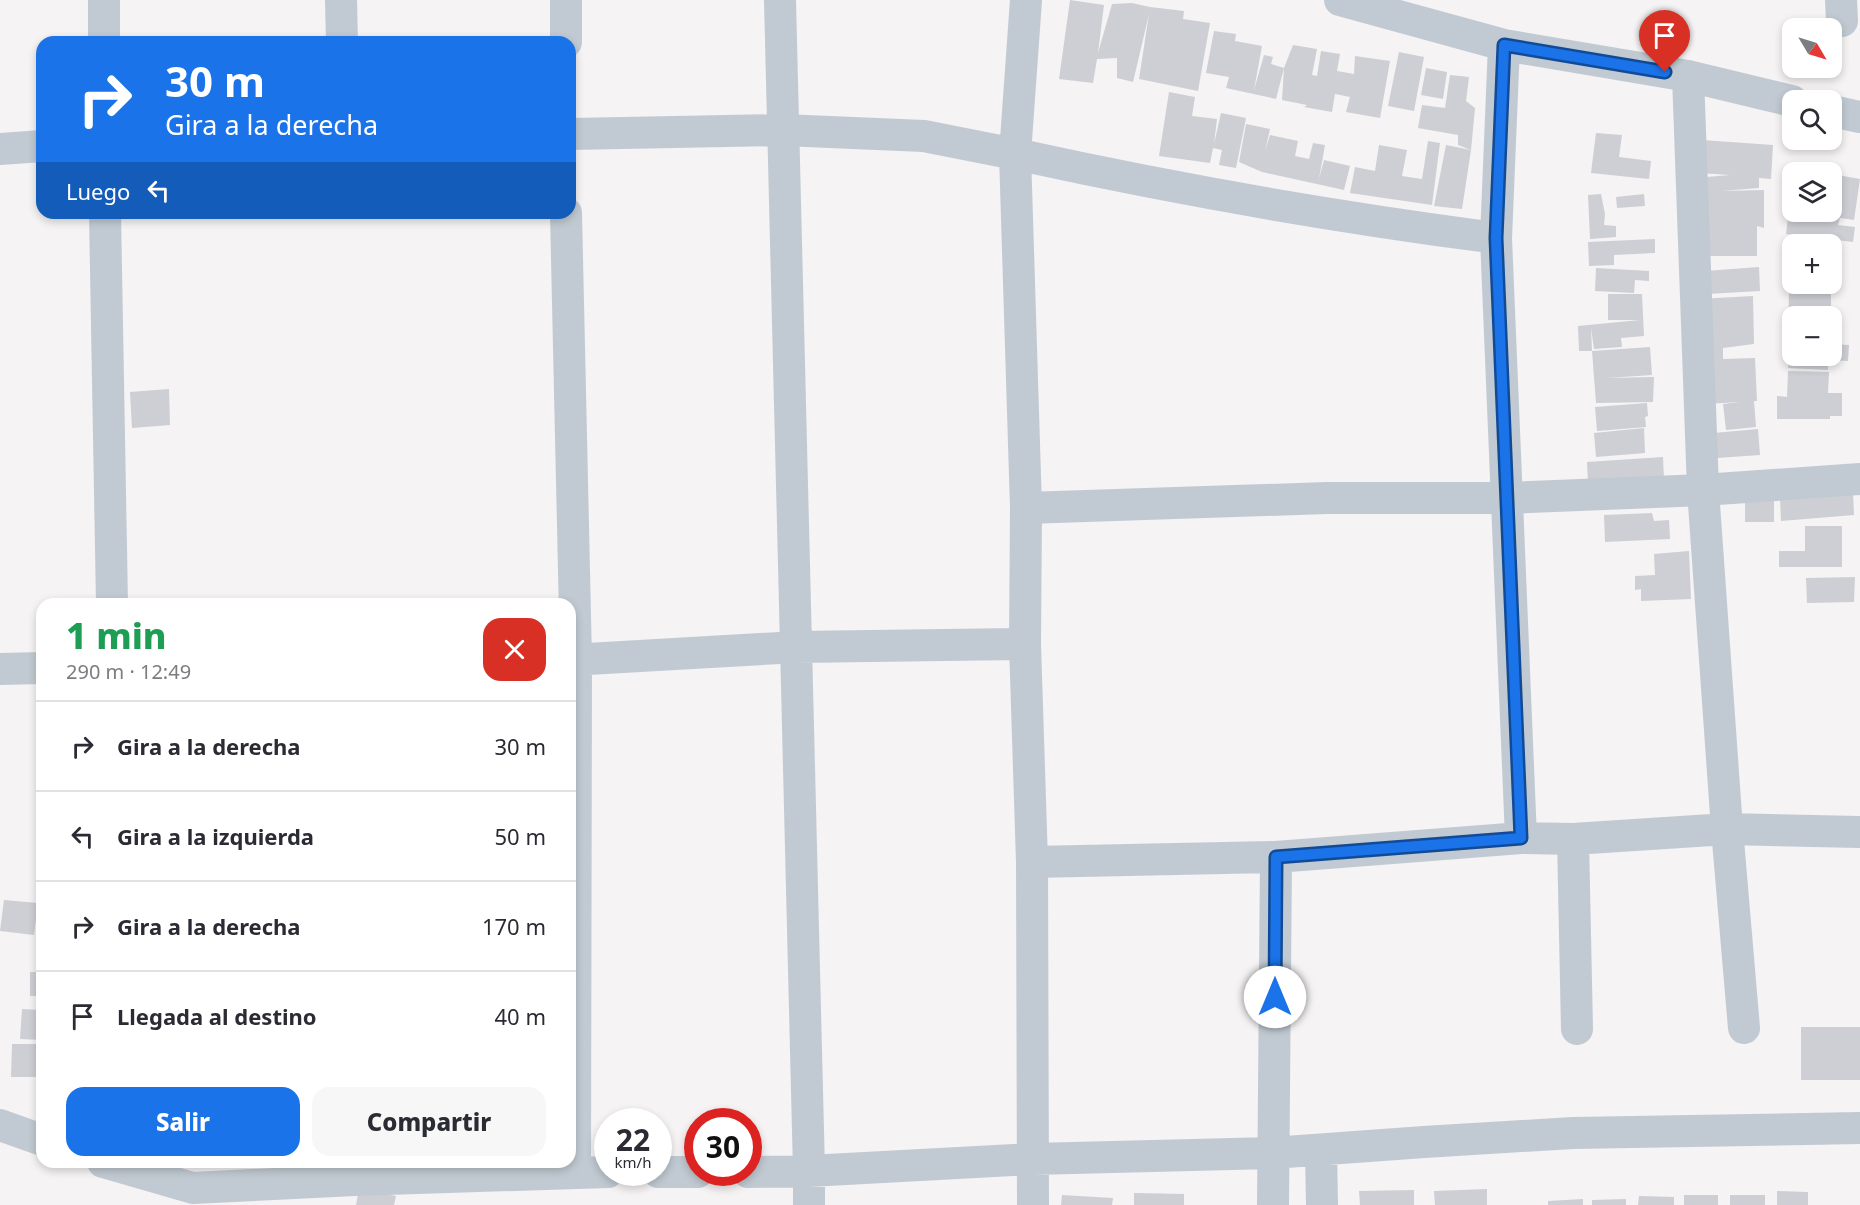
<!DOCTYPE html>
<html lang="es">
<meta charset="utf-8">
<style>
:root{--surface:#fff;--page:#f7f7f7;--text:#2b2b33;--muted:#7c7c81;--line:#e1e1e2;--accent:#1a73e8}
body{margin:0;font-family:"Noto Sans",sans-serif;background:var(--page);color:var(--text);height:100vh;display:flex;flex-direction:column;font-size:22px;white-space:nowrap}
*{box-sizing:border-box;margin:0}
p{font-size:20px;color:var(--muted)}
.icon{flex:none;width:33px;height:33px;fill:none;stroke:currentColor;stroke-width:2;stroke-linecap:round;stroke-linejoin:round}
.map{position:relative;flex:1;overflow:hidden}
.sheet{position:absolute;left:36px;top:598px;width:540px;height:570px;display:flex;flex-direction:column;background:var(--surface);border-radius:18px;box-shadow:0 3px 9px #0003}
.sheet>*{flex:none}
.guide{position:absolute;left:36px;top:36px;width:540px;height:183px;border-radius:18px;box-shadow:0 3px 9px #0003;background:#1a73e8;color:#fff;overflow:hidden}
.needle{width:39px;rotate:128deg}
.tools{position:absolute;left:1782px;top:18px;display:grid;gap:12px}
.tools a{display:grid;place-items:center;width:60px;height:60px;border-radius:12px;background:var(--surface);box-shadow:0 3px 9px #0003;font-size:30px}
.speed{position:absolute;left:594px;top:1108px;display:flex;gap:12px;font-size:30px;font-weight:700;text-align:center}
.speed>*{display:grid;place-content:center;width:78px;height:78px;border-radius:50%;background:var(--surface);box-shadow:0 3px 9px #0003;line-height:1}
.speed small{font-size:15px;font-weight:400}
.speed .limit{border:9px solid #d22;background:#fff;color:#111}
.pin{position:absolute;display:grid;place-items:center;width:51px;height:51px;color:#fff;margin:-62px -26px;border-radius:50% 50% 50% 0;rotate:-45deg;box-shadow:0 0 6px #0007}
.pin .icon{rotate:45deg}
.me{position:absolute;width:66px;margin:-33px;rotate:0deg;stroke-linejoin:round;filter:drop-shadow(0 0 4px #0008)}
.turn{display:flex;align-items:center;gap:21px;height:126px;padding:0 30px;font-size:27px}
.turn .icon{width:78px;height:78px;stroke-width:2.5}
.turn b{display:block;font-size:42px;line-height:51px}
.then{display:flex;align-items:center;height:57px;padding:0 30px;background:#0003;gap:12px;font-size:22px}
.round{display:grid;place-items:center;flex:none;width:63px;height:63px;border-radius:18px;background:var(--page)}
.head{display:flex;align-items:center;justify-content:space-between;height:102px;padding:0 30px}
h1{font-size:36px;font-weight:800;line-height:45px;color:#1e9e55}
.cta{display:flex;gap:12px;margin-top:auto;padding:12px 30px}
.cta a{flex:1;height:69px;border-radius:18px;background:var(--accent);color:#fff;font-size:24px;font-weight:800;line-height:69px;text-align:center}
.cta a+a{background:var(--page);color:var(--text)}
ul{padding:0;list-style:none}
li{display:flex;align-items:center;gap:18px;height:90px;padding:0 30px;border-top:2px solid var(--line)}
li div{flex:1}
li b{display:block;font-size:22px}
li em{font-style:normal}
.map>svg:first-child{display:block}
.building{fill:#cdcfd5}
.lines{fill:none;stroke-linecap:round;stroke-linejoin:round}
.street{stroke:#c1cad2;stroke-width:32}
.route-casing{stroke:#114b97;stroke-width:15}
.route{stroke:#1a73e8;stroke-width:10}
</style>
<div class="map">
<svg width="1860" height="1205" viewBox="0 0 1860 1205">
<rect width="100%" height="100%" fill="#f5f3f3"/>
<!-- building -->
<path class="building" d="M1070,0L1104,5L1098,53L1112,4L1132,3L1150,7L1184,11L1183,19L1210,23L1198,91L1139,79L1149,14L1133,82L1117,78V58L1097,59L1093,83L1059,79Z
M1214,31L1236,34L1235,41L1262,46L1254,90L1264,55L1273,57L1271,64L1284,68L1276,99L1226,88L1229,77L1206,73Z
M1293,45L1317,49L1312,75L1317,76L1321,51L1340,54L1337,71L1354,74L1355,56L1390,61L1380,118L1346,112L1350,97L1335,94L1332,112L1304,107L1307,105L1282,100L1284,68Z
M1399,52L1424,57L1414,111L1388,106Z
M1426,68L1447,72L1443,99L1421,95Z
M1450,75L1469,77L1466,101L1475,108L1471,150L1458,145V135L1418,128L1422,105L1445,108Z
M1169,92L1195,97L1192,116L1217,119L1214,144L1221,113L1246,118L1236,168L1219,165L1222,150L1213,148L1210,163L1159,156Z
M1246,124L1270,129L1265,151L1270,135L1298,141L1295,156L1309,159L1313,143L1325,145L1319,179L1324,160L1350,166L1344,190L1262,172L1239,162Z
M1596,133L1622,135L1619,157L1651,161L1649,179L1591,173Z
M1702,140L1773,145L1771,179L1759,178V188L1721,191L1764,190V228L1757,226V256H1706L1708,192L1700,194L1694,178L1730,175L1699,173Z
M1428,141L1440,143L1432,205L1350,193L1355,167L1375,171L1379,145L1407,150L1402,176L1422,179Z
M1446,145L1471,150L1462,209L1434,206Z
M1791,167L1811,171L1792,172V212H1832V174L1860,179L1854,220L1840,218L1838,225L1855,227L1853,242L1786,234L1789,210L1784,209Z
M1601,194L1605,214L1604,225L1616,226V237L1590,239L1588,195Z
M1644,194L1645,206L1617,208L1616,197Z
M1791,236L1827,240L1826,244H1792V285H1788Z
M1655,239V253L1614,255V265L1589,266L1588,242Z
M1759,267L1760,291L1707,294L1705,271Z
M1596,268L1649,271V281L1635,280L1634,293L1595,291Z
M1831,288V316H1792V339H1788L1789,289Z
M1608,294H1642L1644,336L1621,338L1622,347L1594,349L1591,328L1592,351H1579L1578,326L1640,320H1608Z
M1753,296L1754,344L1723,348V359L1755,358L1757,401H1754L1756,427L1726,430L1723,404L1739,402L1706,404L1699,299Z
M1790,342H1792V356H1832V344L1849,345L1848,361L1828,360V370L1788,368Z
M1650,347L1652,375L1607,378L1654,377L1653,402L1596,403L1592,351Z
M1788,371L1829,372L1828,393H1842V416H1830V419H1777V396L1787,397Z
M169,389L170,425L132,428L130,392Z
M1647,403L1648,416L1645,417L1646,427L1597,431L1595,407Z
M1644,428L1645,453L1596,457L1594,433Z
M1758,429L1760,455L1717,458L1714,433Z
M1663,457L1664,480L1588,484L1587,462Z
M1853,492L1854,515L1781,521L1780,498Z
M1745,501H1774V522H1745Z
M1652,513L1654,521L1669,520L1670,539L1605,542L1604,515Z
M1805,526H1842V567H1779V551H1805Z
M1689,551L1691,599L1641,601V589L1635,590V576L1655,575L1654,554Z
M1855,577L1854,602L1807,603L1806,578Z
M4,900L38,903L34,935L0,931Z
M40,913H42V935H38Z
M30,972H42V996H30Z
M22,1009L42,1010V1040L20,1039Z
M1801,1027H1860V1080H1801Z
M12,1044H39V1077H11Z
M359,1189L396,1196L394,1205H356Z
M1487,1189V1205H1435L1434,1191Z
M1414,1190V1205H1360L1359,1191Z
M1777,1191L1808,1192V1205H1777Z
M1134,1193L1184,1194V1205H1134Z
M1062,1195L1113,1198L1112,1205H1061Z
M1684,1195H1718V1205H1684Z
M1730,1195H1765V1205H1730Z
M1639,1196L1674,1197V1205H1638Z
M1583,1199V1205H1548V1201Z
M1626,1199V1205H1592V1200Z"/>
<g class="lines">
<!-- street -->
<path class="street" d="M341,0L342,42
M780,0L809,1171V1205
M1026,0L1015,154C1174,189 1335,217 1496,238L1504,45
M1340,0L1504,45L1688,76L1792,101
M1841,0L1842,21
M104,42V0
M566,42V0
M1688,76L1703,490L1860,479
M1832,111L1860,117
M570,134L783,130L924,136L1015,154L1026,508L1025,644L1032,862L1033,1205
M0,149L42,146
M105,213L112,604
M566,213L576,660L575,1172
M1496,238L1521,838
M1026,508L1327,498H1508L1703,490L1727,829L1744,1028
M570,660L797,647L1025,644
M0,669L42,668
M1573,839L1577,1029
M1032,862L1276,857L1521,838L1573,839L1727,829L1860,832
M0,1125L42,1140
M1321,1150L1322,1205
M103,1162L193,1188L355,1180L608,1172
M658,1172H698
M748,1172L809,1171L1033,1159L1272,1153L1424,1142L1573,1133L1860,1128
M1273,1205L1276,857"/>
</g>
<g class="lines">
<defs>
<path id="route" d="M1275,997L1276,857L1521,838L1496,238L1504,45L1665,72"/>
</defs>
<!-- route casing -->
<use href="#route" class="route-casing"/>
<!-- route -->
<use href="#route" class="route"/>
</g>
</svg>
<div class="tools">
<a><svg class="needle" viewBox="-14 -14 28 28"><path d="M0-13l5 13h-10z" fill="#e53935"/><path d="M0 13l5-13h-10z" fill="#7c7c81"/></svg></a>
<a><svg class="icon" aria-label="search" viewBox="0 0 24 24"><circle cx="10" cy="10" r="6"/><path d="M15 15l6 6"/></svg></a>
<a><svg class="icon" aria-label="layers" viewBox="0 0 24 24"><path d="M12 4l9 5-9 5-9-5zM3 14l9 5 9-5"/></svg></a>
<a>+</a>
<a>−</a>
</div>
<div class="speed"><div>22<small>km/h</small></div><div class="limit">30</div></div>
<div class="pin" style="left:1665px;top:72px;background:#d93025"><svg class="icon" aria-label="arrive" viewBox="0 0 24 24"><path d="M6 21V4h12l-3 4 3 4H6"/></svg></div>
<svg class="me" style="left:1275px;top:997px" viewBox="-20 -20 40 40"><circle r="19" fill="#fff"/><path d="M0-13L10 11 0 6-10 11z" fill="#1a73e8"/></svg>
<div class="guide">
<div class="turn"><svg class="icon" aria-label="right" viewBox="0 0 24 24"><path d="M7 20v-9h11M14 6l5 5-5 5"/></svg><div><b>30 m</b>Gira a la derecha</div></div>
<div class="then">Luego<svg class="icon" aria-label="left" viewBox="0 0 24 24"><path d="M17 20v-9H6M10 6l-5 5 5 5"/></svg></div>
</div>
<section class="sheet">
<div class="head"><div><h1>1 min</h1><p>290 m · 12:49</p></div><a class="round" style="background:#d93025;color:#fff"><svg class="icon" aria-label="close" viewBox="0 0 24 24"><path d="M6 6l12 12M18 6L6 18"/></svg></a></div>
<ul>
<li><svg class="icon" aria-label="right" viewBox="0 0 24 24"><path d="M7 20v-9h11M14 6l5 5-5 5"/></svg><div><b>Gira a la derecha</b></div><em>30 m</em></li>
<li><svg class="icon" aria-label="left" viewBox="0 0 24 24"><path d="M17 20v-9H6M10 6l-5 5 5 5"/></svg><div><b>Gira a la izquierda</b></div><em>50 m</em></li>
<li><svg class="icon" aria-label="right" viewBox="0 0 24 24"><path d="M7 20v-9h11M14 6l5 5-5 5"/></svg><div><b>Gira a la derecha</b></div><em>170 m</em></li>
<li><svg class="icon" aria-label="arrive" viewBox="0 0 24 24"><path d="M6 21V4h12l-3 4 3 4H6"/></svg><div><b>Llegada al destino</b></div><em>40 m</em></li>
</ul>
<div class="cta"><a>Salir</a><a>Compartir</a></div>
</section>
</div>
